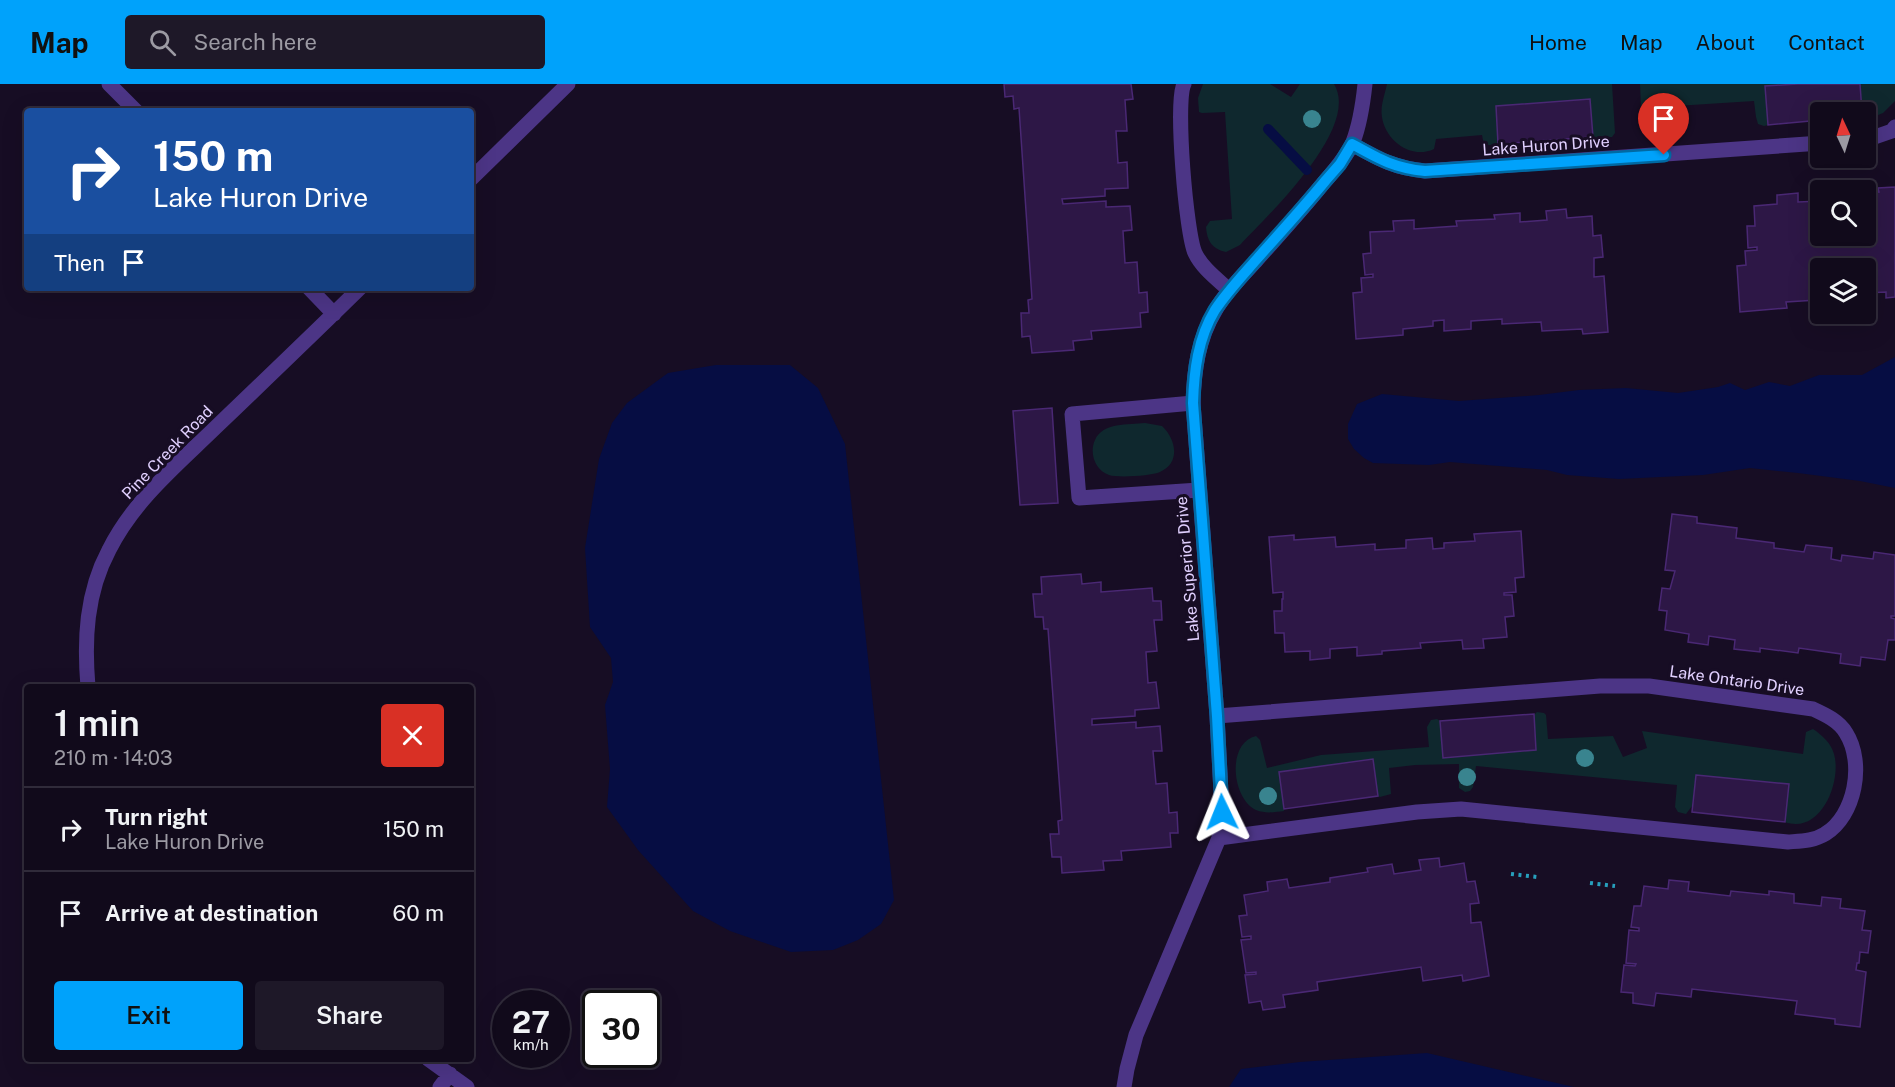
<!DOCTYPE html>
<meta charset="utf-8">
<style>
:root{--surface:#110a1b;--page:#1e1828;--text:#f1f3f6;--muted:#9c9aa3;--line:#302b3a;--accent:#00a2fb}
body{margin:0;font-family:"Public Sans",sans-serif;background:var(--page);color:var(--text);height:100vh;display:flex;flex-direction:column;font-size:22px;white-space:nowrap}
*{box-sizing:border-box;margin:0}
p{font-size:20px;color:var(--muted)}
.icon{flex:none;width:33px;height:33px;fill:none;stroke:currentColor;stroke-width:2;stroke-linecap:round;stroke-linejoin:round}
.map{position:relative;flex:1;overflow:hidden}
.drawer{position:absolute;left:24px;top:600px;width:450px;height:378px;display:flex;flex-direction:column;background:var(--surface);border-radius:6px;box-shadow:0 6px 24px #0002,0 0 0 2px var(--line)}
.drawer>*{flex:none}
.top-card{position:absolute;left:24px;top:24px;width:450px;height:183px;border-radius:6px;box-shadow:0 6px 24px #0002,0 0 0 2px var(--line);background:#1a4fa0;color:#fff;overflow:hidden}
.needle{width:39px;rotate:356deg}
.fabs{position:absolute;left:1810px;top:18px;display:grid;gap:12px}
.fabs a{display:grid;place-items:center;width:66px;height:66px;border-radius:6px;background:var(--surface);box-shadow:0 6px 24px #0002,0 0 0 2px var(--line);font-size:30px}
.speed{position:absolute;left:492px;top:906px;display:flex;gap:12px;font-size:30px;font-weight:700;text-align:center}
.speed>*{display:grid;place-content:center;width:78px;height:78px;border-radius:50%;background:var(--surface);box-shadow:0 6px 24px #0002,0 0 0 2px var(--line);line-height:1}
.speed small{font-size:15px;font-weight:400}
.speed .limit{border:3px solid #111;border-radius:9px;background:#fff;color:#111}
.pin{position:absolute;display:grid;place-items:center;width:51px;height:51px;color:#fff;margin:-62px -26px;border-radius:50% 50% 50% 0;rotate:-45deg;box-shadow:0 0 6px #0007}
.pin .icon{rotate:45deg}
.me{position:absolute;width:66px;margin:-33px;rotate:358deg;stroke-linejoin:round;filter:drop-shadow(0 0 4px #0008)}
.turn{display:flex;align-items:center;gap:21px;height:126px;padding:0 30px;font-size:27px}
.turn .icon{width:78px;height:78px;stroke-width:2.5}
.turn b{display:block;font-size:42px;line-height:51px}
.then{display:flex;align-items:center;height:57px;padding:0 30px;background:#0003;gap:12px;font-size:22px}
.round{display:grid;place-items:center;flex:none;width:63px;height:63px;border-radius:6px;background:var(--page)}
.head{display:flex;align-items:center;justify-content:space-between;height:102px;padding:0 30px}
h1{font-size:36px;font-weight:600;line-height:45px}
.button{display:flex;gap:12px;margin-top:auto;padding:12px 30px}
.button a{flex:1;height:69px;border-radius:6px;background:var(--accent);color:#111;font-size:24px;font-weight:600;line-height:69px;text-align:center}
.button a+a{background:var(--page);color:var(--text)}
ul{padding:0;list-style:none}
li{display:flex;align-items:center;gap:18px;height:84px;padding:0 30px;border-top:2px solid var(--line)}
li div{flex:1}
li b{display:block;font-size:22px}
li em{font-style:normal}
header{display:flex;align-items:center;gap:36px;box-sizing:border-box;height:84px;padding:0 30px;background:var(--accent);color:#111}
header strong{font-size:28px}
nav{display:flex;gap:33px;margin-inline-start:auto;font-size:21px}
.search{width:420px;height:54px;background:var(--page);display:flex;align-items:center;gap:15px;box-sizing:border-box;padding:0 21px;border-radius:6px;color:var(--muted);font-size:22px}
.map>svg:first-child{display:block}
.green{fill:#0f282e}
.water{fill:#060d43}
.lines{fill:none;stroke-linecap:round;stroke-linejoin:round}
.stream{stroke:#060d43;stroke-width:10}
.building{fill:#2d1746;stroke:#4a2874;stroke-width:1.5}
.path{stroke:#279fbc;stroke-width:4;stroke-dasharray:3 4.5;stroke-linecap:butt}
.service{stroke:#4c3586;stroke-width:15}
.minor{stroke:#4c3586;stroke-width:15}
.tree{fill:#39848f}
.route-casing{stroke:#0069a3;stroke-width:15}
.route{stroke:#00a2fb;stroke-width:10}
.labels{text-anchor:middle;stroke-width:6;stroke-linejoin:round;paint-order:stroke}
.street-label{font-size:16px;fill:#e1d0ff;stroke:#170d24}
</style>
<header>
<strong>Map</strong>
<div class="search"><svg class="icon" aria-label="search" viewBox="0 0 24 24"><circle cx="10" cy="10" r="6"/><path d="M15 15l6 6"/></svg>Search here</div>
<nav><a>Home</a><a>Map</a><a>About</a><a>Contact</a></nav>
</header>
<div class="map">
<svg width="1895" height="1003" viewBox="0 0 1895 1003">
<rect width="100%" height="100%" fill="#170d24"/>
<!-- green -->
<path class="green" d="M1203,0H1270L1291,13L1300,0H1334C1361,44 1268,131 1240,161L1226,168C1212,165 1207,157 1206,143L1210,137L1232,135L1225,28L1202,29L1199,28L1198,14Z
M1387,0H1612L1615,49L1612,53L1593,54L1590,16L1496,22L1498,60L1497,61H1484L1482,51L1436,55L1434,65C1411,76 1385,56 1382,33C1380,22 1385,10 1387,0Z
M1640,0H1798L1768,41L1764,42L1758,40L1756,33L1754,17L1644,24L1641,22Z
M1860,0H1895V17L1883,29L1866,36V28H1862Z
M1145,339L1162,342C1176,355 1181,379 1160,388C1151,392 1118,394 1109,391C1095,386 1089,369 1095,356C1103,338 1128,341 1145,339Z
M1537,628L1544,629L1546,631L1548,655L1613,652L1623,673L1647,664L1642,647L1803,670L1806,648L1813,645C1822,651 1831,659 1834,670C1842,697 1821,751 1785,738L1789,700L1696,691L1692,722L1686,730L1678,728L1675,723L1677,701L1476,682L1473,703L1470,707L1465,708L1459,704V680L1415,681L1389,684L1391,710L1380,713L1378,712L1372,675L1279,688L1284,727C1275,728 1266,730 1256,726C1232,715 1226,659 1256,652L1260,656L1267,684L1321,671L1429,663L1427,643L1431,636L1437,635L1440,637L1443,673L1536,666L1534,631Z"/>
<!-- water -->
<path class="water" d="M1895,273V404L1860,397L1798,389L1750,384L1703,391L1619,395L1567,391L1547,386L1450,378L1429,381L1373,379L1364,374L1354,365L1348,355V340L1357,320L1382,310L1459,317L1539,311L1579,306L1626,304L1678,309L1718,303L1730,299L1745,306L1769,298L1790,302L1819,291H1862Z
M716,281H790L818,304L845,360L894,816L881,840L858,856L833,866L791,868L730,847L693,827L638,766L607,723L610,685L605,621L613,598L611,574L590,543L585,464L599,375L612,339L627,319L668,289Z
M1427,969L1574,1003H1229L1241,985L1300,978Z"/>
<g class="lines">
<!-- stream -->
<path class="stream" d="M1268,45L1307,86"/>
</g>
<!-- building -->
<path class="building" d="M1004,0H1131L1133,15L1125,16L1127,47H1116L1118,79L1127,78L1128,104L1105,105V112L1062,115L1063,120L1106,117V123L1130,122L1132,146L1123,147L1125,179L1137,178L1139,209L1147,208L1148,228L1140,229L1141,243L1091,247L1092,255L1073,257L1074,266L1032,269L1030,252L1022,253L1021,229H1029L1028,216L1032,215L1019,24L1014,25L1013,12L1005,13Z
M1798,0H1860L1862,28H1821V36L1768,41L1765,2Z
M1590,15L1593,53L1498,60L1496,22Z
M1895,103V213L1886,214V208L1866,209V184H1821V210H1817V216L1786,218L1787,224L1740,228L1737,182L1746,181L1745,167L1757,166V163L1748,164L1747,142H1755L1754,122L1777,120V111L1798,109V118L1821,117V152H1866V109L1879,108L1878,104Z
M1566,125L1567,134L1592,132L1593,152L1601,151L1603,173L1594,174V193L1604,192L1608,248L1583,250L1582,245L1542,247L1541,238L1502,240V235L1471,237V245L1444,247V236L1433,237V242L1403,245V251L1356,255L1353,209L1362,208L1361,194L1373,193V190L1365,191L1363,170L1371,169L1370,148L1394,147L1393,137L1414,136V145L1457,142L1456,137L1495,135L1494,131L1520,129V138L1547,136L1546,127Z
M1052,324L1058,419L1020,421L1013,327Z
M1672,430L1697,433V439L1737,444L1736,454L1774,459V464L1804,468L1806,461L1832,464L1831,475L1841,477L1842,471L1873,475L1874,468L1895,471V532H1891V534L1895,535V556H1888L1885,576L1861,573L1860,582L1840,579L1841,570L1799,564L1798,569L1760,564V568L1734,565L1735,556L1709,552L1708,561L1688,558L1689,550L1665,546L1667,527L1659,526L1662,504L1670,505L1675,487L1665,486Z
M1521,447L1524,493L1515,494L1516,508L1504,509V511H1512L1514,532L1505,533L1507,553L1483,555L1484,564L1463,565L1462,556L1420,559L1421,564L1382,567V570L1357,572V563L1330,565V574L1310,576V567L1285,568L1284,549H1275L1274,527H1282V515H1283V508L1273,509L1269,453L1294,451V456L1335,453L1336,463L1375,460V466L1406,464V456L1432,454L1433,465L1444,464V459L1475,457L1474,450Z
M1081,490L1082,500L1101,498V508L1152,504L1153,517H1161L1162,536H1154L1157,567L1146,568L1148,599L1156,598L1159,624L1135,626V632L1092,635V641L1136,638V644L1160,642L1162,667H1153L1156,700L1167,699L1169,729L1177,728L1178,749H1170L1171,763L1121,767L1122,776L1103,777L1104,786L1062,789L1061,773H1052L1050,750H1059L1058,737L1062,736L1048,545H1044L1043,533H1035L1033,510H1042L1041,493Z
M1534,630L1536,666L1443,674L1440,637Z
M1373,675L1378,712L1284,725L1279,688Z
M1696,691L1789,700L1785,738L1692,728Z
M1439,774L1440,783L1464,779L1467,798L1475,797L1479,819L1470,820L1471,839L1481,838L1489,892L1463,897L1462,891L1423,897L1421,883L1317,898L1318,906L1283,911L1285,923L1263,926L1261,917L1249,919L1245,891L1256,890V888L1246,889L1241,856L1251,855V852L1242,853L1239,832L1247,831L1244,811L1268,807L1267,798L1287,795L1289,804L1330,798V794L1368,788L1367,784L1392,780L1394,790L1421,786L1419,776Z
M1669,796L1689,798L1688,807L1730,812L1731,807L1769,811V807L1794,810V819L1821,822L1822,813L1841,815L1840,824L1865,827L1862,846L1871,847L1868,869L1860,868L1859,879H1857L1856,886L1866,888L1860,943L1835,940V935L1795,930L1797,917L1692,905L1691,913L1656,909L1654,922L1633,919V909L1621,908L1624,881L1635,882L1636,880L1626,879L1629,846L1639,847V844L1631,843L1634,822H1641L1644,802L1668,805Z"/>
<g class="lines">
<!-- path -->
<path class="path" d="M1511,790L1537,793
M1590,799L1615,802"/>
<!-- service -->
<path class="service" d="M1184,0C1175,18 1186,149 1195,169C1202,184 1217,195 1229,206
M1193,319L1072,330L1079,414L1199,406"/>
<!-- minor -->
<path class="minor" d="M109,0L136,27
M1866,56L1892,47L1895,43
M1352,60C1379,75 1394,84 1425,87L1821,59
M471,95L568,0
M309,204L334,230
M88,603C84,556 86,509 109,466C134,416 177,381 216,343C264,297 312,251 360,204
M1217,632L1600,602H1649L1813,625C1826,631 1839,637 1846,649C1865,679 1855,732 1825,750C1814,757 1800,757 1788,758L1461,725L1417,728L1219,754
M428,975L467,1003
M440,1003L450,990
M1124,1003L1127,985L1136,951L1219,754L1222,728L1217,632L1193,319C1194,287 1198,255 1215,227C1225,209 1241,193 1255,178C1277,153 1300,128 1321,102C1332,89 1346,74 1353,58C1360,40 1363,19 1365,0"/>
</g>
<!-- trees -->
<g class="tree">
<circle cx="1312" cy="35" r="9"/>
<circle cx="1585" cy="674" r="9"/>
<circle cx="1467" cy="693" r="9"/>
<circle cx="1268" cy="712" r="9"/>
</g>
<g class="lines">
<defs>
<path id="route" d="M1222,728L1217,632L1193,319C1194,287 1198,254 1215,226C1227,208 1242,192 1256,176C1279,150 1303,124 1326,96L1340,80L1352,60C1379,75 1394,84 1425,87L1664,71"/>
</defs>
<!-- route casing -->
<use href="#route" class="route-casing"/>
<!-- route -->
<use href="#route" class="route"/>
</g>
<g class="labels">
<!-- street labels -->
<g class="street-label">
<text transform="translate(1546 61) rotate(-4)" y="6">Lake Huron Drive</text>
<text transform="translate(167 368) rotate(-46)" y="6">Pine Creek Road</text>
<text transform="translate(1187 485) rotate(-95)" y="6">Lake Superior Drive</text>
<text transform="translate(1737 596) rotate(8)" y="6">Lake Ontario Drive</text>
</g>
</g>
</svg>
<div class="fabs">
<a><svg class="needle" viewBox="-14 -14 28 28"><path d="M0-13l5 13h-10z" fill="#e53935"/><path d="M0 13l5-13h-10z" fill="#9c9aa3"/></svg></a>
<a><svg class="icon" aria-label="search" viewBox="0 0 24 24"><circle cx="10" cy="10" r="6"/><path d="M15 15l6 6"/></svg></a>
<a><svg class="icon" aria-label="layers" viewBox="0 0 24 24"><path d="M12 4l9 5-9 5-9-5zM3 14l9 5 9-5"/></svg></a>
</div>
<div class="speed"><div>27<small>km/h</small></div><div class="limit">30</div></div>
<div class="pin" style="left:1664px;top:71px;background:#d93025"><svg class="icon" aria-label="arrive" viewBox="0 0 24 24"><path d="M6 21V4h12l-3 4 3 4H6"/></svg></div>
<svg class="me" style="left:1222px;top:728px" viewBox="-20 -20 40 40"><path d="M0-17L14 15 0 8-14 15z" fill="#00a2fb" stroke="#fff" stroke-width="4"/></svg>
<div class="top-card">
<div class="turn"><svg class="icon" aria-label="right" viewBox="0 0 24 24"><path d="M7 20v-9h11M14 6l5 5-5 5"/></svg><div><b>150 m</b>Lake Huron Drive</div></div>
<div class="then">Then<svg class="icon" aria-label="arrive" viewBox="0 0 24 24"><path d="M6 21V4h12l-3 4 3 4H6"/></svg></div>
</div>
<section class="drawer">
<div class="head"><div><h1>1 min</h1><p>210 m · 14:03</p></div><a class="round" style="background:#d93025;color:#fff"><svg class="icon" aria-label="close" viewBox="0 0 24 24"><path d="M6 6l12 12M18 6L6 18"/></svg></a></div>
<ul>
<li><svg class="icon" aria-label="right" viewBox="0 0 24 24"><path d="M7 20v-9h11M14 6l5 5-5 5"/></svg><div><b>Turn right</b><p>Lake Huron Drive</p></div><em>150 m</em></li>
<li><svg class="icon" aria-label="arrive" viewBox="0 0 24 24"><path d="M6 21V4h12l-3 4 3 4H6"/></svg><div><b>Arrive at destination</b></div><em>60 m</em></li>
</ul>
<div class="button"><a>Exit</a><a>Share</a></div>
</section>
</div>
